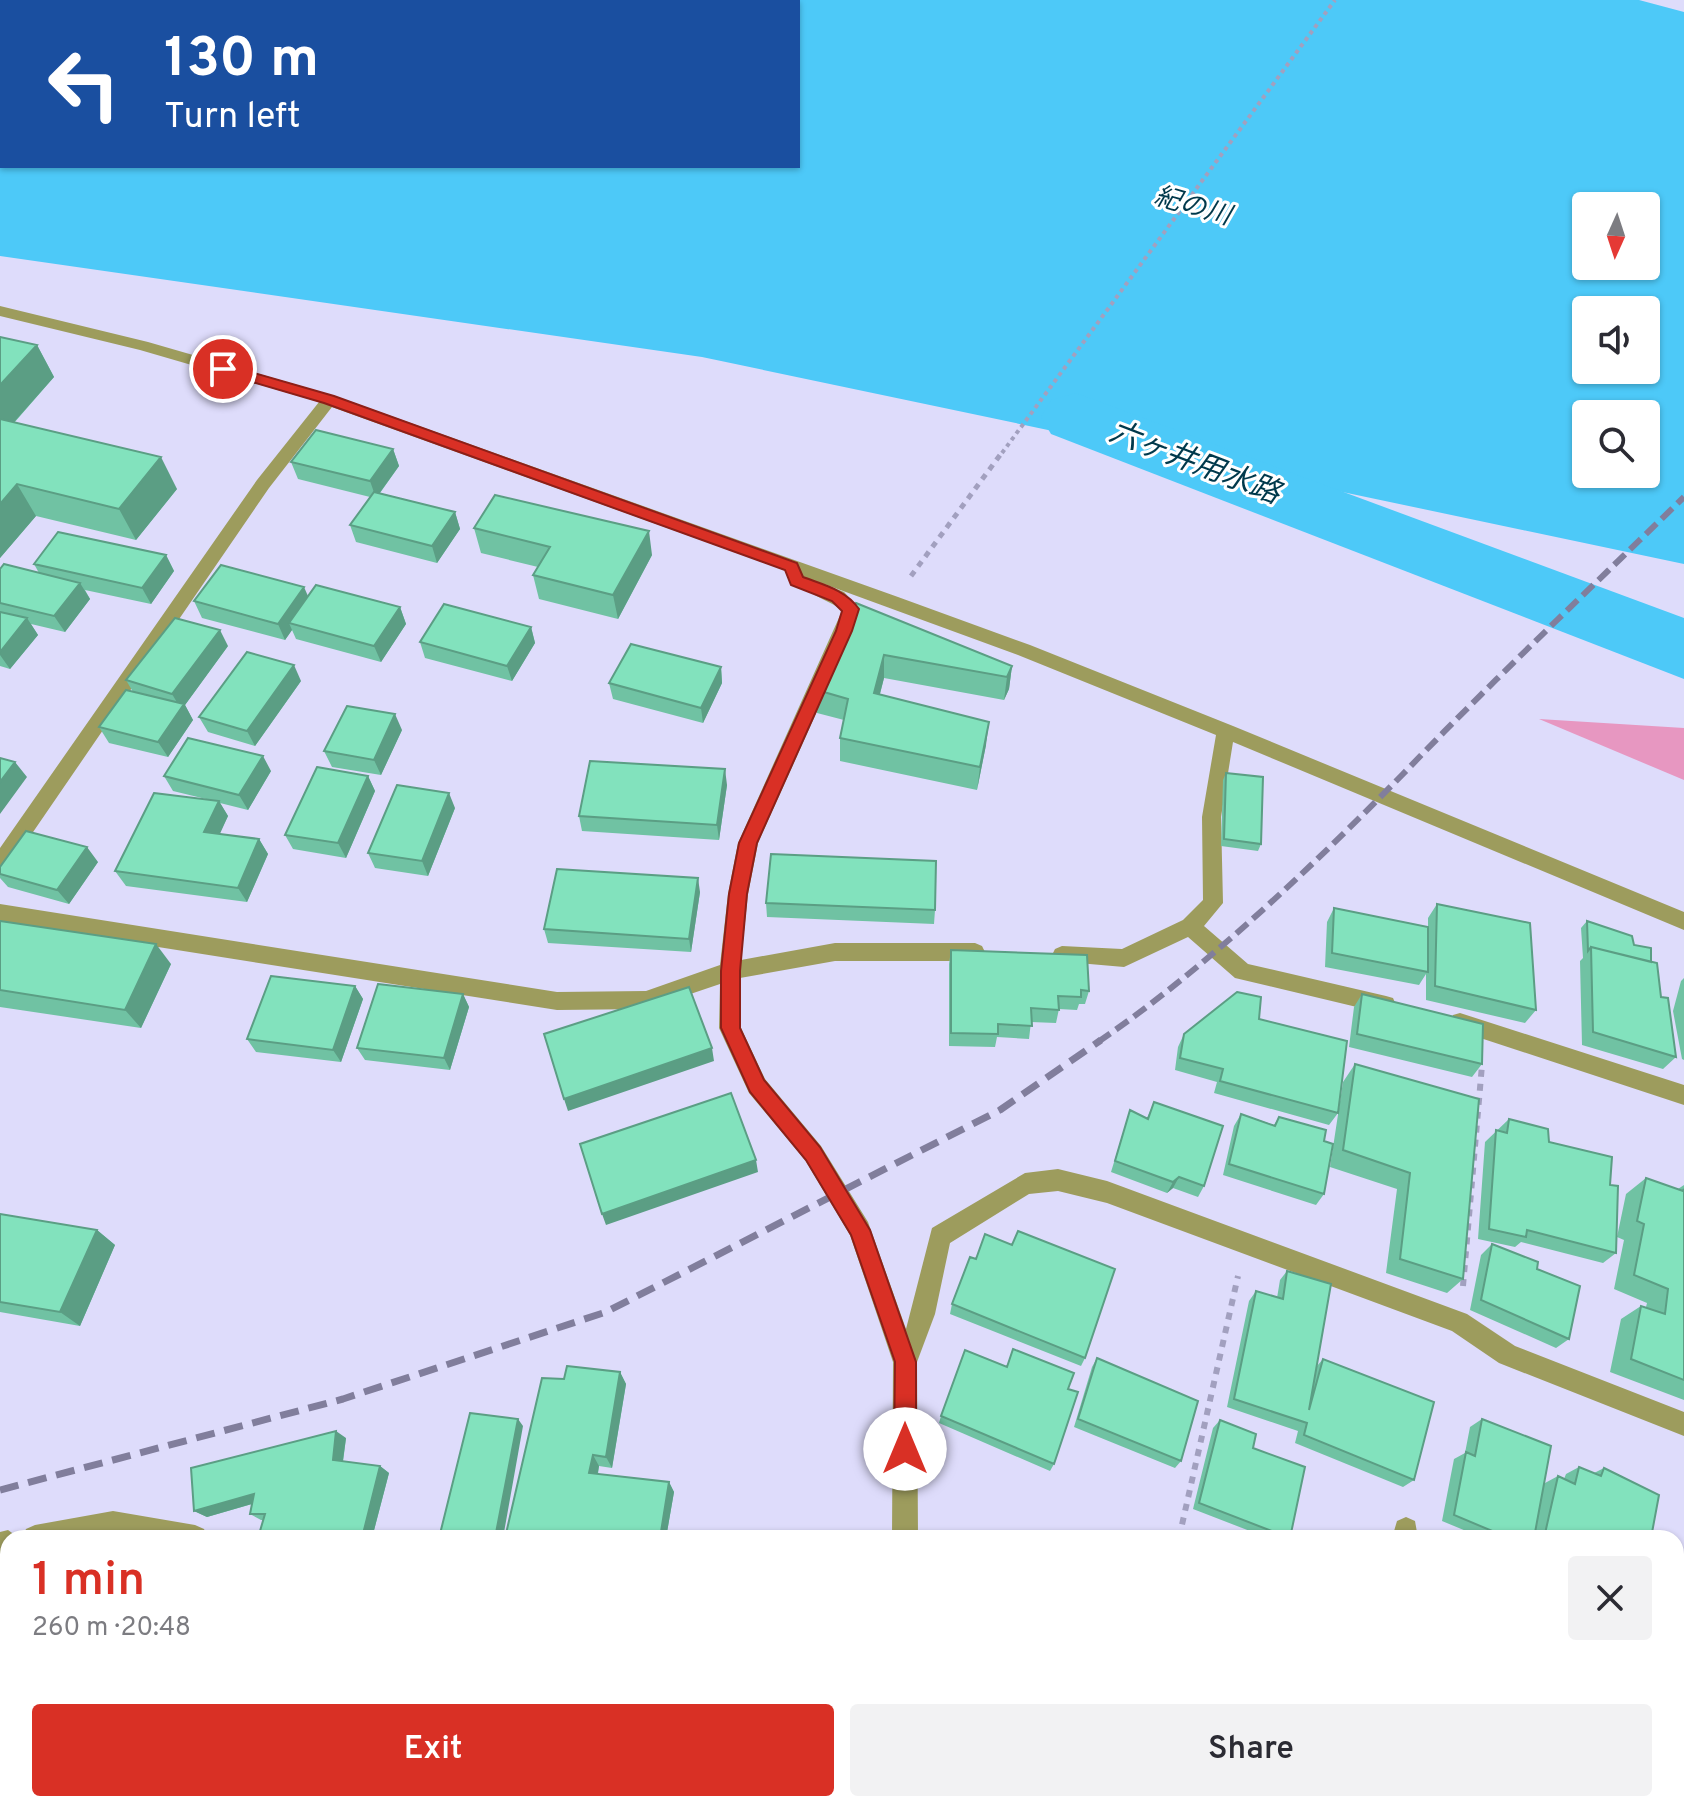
<!DOCTYPE html>
<meta charset="utf-8">
<style>
:root{--surface:#fff;--page:#f2f2f3;--text:#2b2b33;--muted:#7c7c81;--accent:#d93025}
body{margin:0;font-family:Overpass,"Noto Sans JP",sans-serif;background:var(--page);color:var(--text);height:100vh;display:flex;flex-direction:column;font-size:30px;white-space:nowrap}
*{box-sizing:border-box;margin:0}
p{font-size:26px;color:var(--muted)}
.icon{flex:none;width:44px;height:44px;fill:none;stroke:currentColor;stroke-width:2;stroke-linecap:round;stroke-linejoin:round}
.map{position:relative;flex:1;overflow:hidden}
.drawer{position:absolute;left:0px;top:1530px;width:1684px;height:282px;display:flex;flex-direction:column;background:var(--surface);border-radius:24px 24px 0 0;box-shadow:0 2px 6px #0004}
.drawer>*{flex:none}
.banner{position:absolute;left:0px;top:0px;width:800px;height:168px;box-shadow:0 2px 6px #0004;background:#1a4fa0;color:#fff;overflow:hidden}
.needle{width:52px;rotate:183deg}
.buttons{position:absolute;left:1572px;top:192px;display:grid;gap:16px}
.buttons a{display:grid;place-items:center;width:88px;height:88px;border-radius:8px;background:var(--surface);box-shadow:0 2px 6px #0004;font-size:40px}
.pin{position:absolute;display:grid;place-items:center;width:68px;height:68px;color:#fff;margin:-34px;border:4px solid #fff;border-radius:50%;box-shadow:0 2px 8px #0007}
.me{position:absolute;width:88px;margin:-44px;rotate:0deg;stroke-linejoin:round;filter:drop-shadow(0 0 6px #0008)}
.turn{display:flex;align-items:center;gap:28px;height:168px;padding:0 32px;font-size:36px}
.turn .icon{width:104px;height:104px;stroke-width:2.5}
.turn b{display:block;font-size:56px;line-height:68px}
.round{display:grid;place-items:center;flex:none;width:84px;height:84px;border-radius:8px;background:var(--page)}
.head{display:flex;align-items:center;justify-content:space-between;height:136px;padding:0 32px}
h1{font-size:48px;font-weight:600;line-height:60px;color:var(--accent)}
.action{display:flex;gap:16px;margin-top:auto;padding:16px 32px}
.action a{flex:1;height:92px;border-radius:8px;background:var(--accent);color:#fff;font-size:32px;font-weight:600;line-height:92px;text-align:center}
.action a+a{background:var(--page);color:var(--text)}
.map>svg:first-child{display:block}
.green{fill:#e797c1}
.water{fill:#4dc9f8;fill-rule:evenodd}
.lines{fill:none;stroke-linecap:round;stroke-linejoin:round}
.river{fill:#4dc9f8;fill-rule:evenodd}
.path-far2{stroke:#a2a0bf;stroke-width:4;stroke-dasharray:4 4;stroke-linecap:butt}
.path-far1{stroke:#a2a0bf;stroke-width:5;stroke-dasharray:6 6;stroke-linecap:butt}
.path{stroke:#a2a0bf;stroke-width:6;stroke-dasharray:7 7;stroke-linecap:butt}
.minor{fill:#9d9c5d;fill-rule:evenodd}
.rail-far1{stroke:#817e9c;stroke-width:6;stroke-dasharray:15 7;stroke-linecap:butt}
.rail{stroke:#817e9c;stroke-width:7;stroke-dasharray:19 10;stroke-linecap:butt}
.wall{fill:#70c2a3}
.shaded-wall{fill:#5b9e84}
.building{fill:#82e2bd;stroke:#5b9e84;stroke-width:2}
.route{fill:#d93025;stroke:#8d1f18;stroke-width:2}
.labels{text-anchor:middle;stroke-width:6;stroke-linejoin:round;paint-order:stroke}
.far-water-label{font-size:26px;font-style:italic;fill:#00394c;stroke:#fff}
.water-label{font-size:30px;font-style:italic;fill:#00394c;stroke:#fff}
</style>
<div class="map">
<svg width="1684" height="1811" viewBox="0 0 1684 1811">
<rect width="100%" height="100%" fill="#dedcfb"/>
<!-- green -->
<path class="green" d="M1539,719L1684,728V780Z"/>
<!-- water -->
<path class="water" d="M0,0H1639L1684,12V564L702,357L0,256ZM2,2H798V166H2ZM1586,206H1646V266H1586ZM1586,310H1646V370H1586ZM1586,414H1646V474H1586Z"/>
<g class="lines">
<!-- river -->
<path class="river" d="M1076,393L1684,618V679L1051,434L1041,417L1051,400Z"/>
<!-- path-far2 -->
<path class="path-far2" d="M1002,453L1335,0"/>
<!-- path-far1 -->
<path class="path-far1" d="M911,576L1003,451"/>
<!-- path -->
<path class="path" d="M1463,1286L1482,1065
M1179,1538L1238,1276
M1118,1811L1120,1804"/>
<!-- minor -->
<path class="minor" d="M0,306L148,342L335,396L898,597L1030,645L1233,726L1684,912V930L1233,742L1221,817L1223,903L1204,926L1248,964L1386,996L1393,998L1396,1005L1393,1012L1386,1014L1235,978L1188,937L1124,967L1055,961L1052,955L1055,949L1062,946L1122,949L1183,920L1203,900L1202,817L1216,735L1018,655L824,584L844,592L860,609L853,631L758,843L748,894L741,960L835,943H975L982,946L985,952L982,958L975,961H835L740,978L741,1028L765,1079L821,1146L868,1222L906,1329L932,1228L1025,1173L1058,1169L1107,1181L1467,1314L1515,1346L1684,1412V1436L1499,1363L1452,1331L1107,1203L1058,1191L1029,1194L950,1243L935,1314L917,1362L918,1538H892L893,1362L850,1235L805,1160L749,1093L719,1028L720,984L646,1009L557,1010L0,922V904L557,992L646,991L720,965L728,894L738,843L842,611C832,601 814,598 807,588L810,583H820L332,407L269,488L7,870L0,872V848L257,480L319,402L140,350L0,316Z
M1460,1013L1684,1085V1105L1453,1029L1450,1022L1453,1015Z
M113,1511L195,1525L204,1529L208,1538H22L26,1529L35,1525Z
M1406,1517L1415,1521L1418,1538H1392L1397,1521Z
M8,1530L19,1538H8V1556L0,1558V1532Z
M804,1804H838L841,1811H807Z
M889,1804H917V1811H889Z
M1354,1804H1382L1381,1811H1353Z"/>
<!-- rail-far1 -->
<path class="rail-far1" d="M1098,1042C1205,969 1312,867 1403,774C1494,679 1590,589 1684,497"/>
<!-- rail -->
<path class="rail" d="M0,1490L343,1399L606,1312L1000,1110L1101,1040"/>
</g>
<!-- wall -->
<path class="wall" d="M0,337L37,345L54,377L14,423L177,489L136,540L36,516L0,558Z
M393,449L399,466L380,493L455,512L460,529L437,563L356,542L350,525L370,497L298,479L291,462Z
M474,528L652,555L618,619L539,599L533,575L538,567L481,553Z
M166,555L174,571L151,604L85,590L90,599L65,632L31,624L38,635L10,669L0,666V569L39,573L34,564Z
M308,596L400,607L406,624L381,662L296,639L292,630L285,640L202,618L194,601Z
M856,603L1012,666L1009,689L1004,700L884,678L880,694L986,745L977,790L840,761V738L844,720L817,713V690Z
M531,627L535,643L512,681L425,658L420,642Z
M228,646L185,705L193,720L168,757L109,743L99,727L133,692L126,680Z
M721,667L722,683L703,723L613,699L609,683Z
M301,681L255,746L208,732L199,717Z
M402,730L381,775L332,767L324,751Z
M271,771L248,810L220,803L228,816L219,834L259,839L268,854L247,902L126,886L115,871L206,799L173,791L164,776Z
M1226,773L1261,844L1258,851L1221,846L1223,780Z
M368,776L375,791L346,858L293,849L285,835Z
M727,785L719,840L582,831L579,816Z
M455,808L428,876L375,868L368,853Z
M98,862L69,904L8,887L0,878V867Z
M700,892L691,952L548,943L544,929Z
M766,903L935,910L934,924L767,917Z
M1437,904L1536,1010L1525,1023L1426,1000V974L1419,985L1325,967L1327,922L1334,908L1428,933V918Z
M0,921L171,964L141,1028L0,1007Z
M1587,921L1634,945L1651,962L1676,1057L1663,1069L1582,1045L1580,961L1583,958L1581,928Z
M951,950L1089,991L1085,1004H1079L1077,1010L1059,1009L1056,1023L1031,1022L1029,1039L997,1037L995,1047L949,1046V964Z
M1684,978V1060L1682,1059L1673,1011L1681,981Z
M355,986L363,999L341,1062L256,1052L247,1039Z
M463,994L469,1007L450,1070L365,1060L357,1048Z
M1362,994L1482,1064L1472,1077L1349,1047L1354,1007Z
M1259,1019L1338,1113L1329,1125L1214,1093L1217,1082L1175,1070L1178,1047L1184,1034Z
M1355,1064L1463,1279L1447,1293L1386,1273L1397,1189L1330,1167L1343,1082Z
M1154,1102L1204,1186L1198,1197L1173,1188L1167,1193L1111,1172L1130,1110L1147,1118Z
M1241,1114L1274,1125L1279,1117L1324,1141V1194L1316,1205L1223,1175L1234,1126Z
M1509,1119L1549,1142L1610,1185L1616,1253L1603,1263L1521,1242L1515,1247L1478,1239L1485,1142Z
M1646,1178L1678,1189L1684,1185V1400L1610,1372L1621,1319L1641,1306L1646,1307L1647,1303L1614,1289L1624,1240L1617,1237L1626,1194Z
M0,1214L97,1230L115,1245L80,1326L0,1312Z
M1492,1244L1537,1269L1569,1339L1556,1348L1470,1310L1481,1255Z
M976,1259L1085,1358L1081,1366L950,1314L952,1304Z
M1287,1271L1317,1366L1323,1359L1414,1480L1403,1487L1295,1443L1298,1431L1227,1407L1249,1301L1256,1291L1277,1298L1280,1280Z
M1097,1358L1181,1461L1175,1468L1074,1427L1092,1367Z
M620,1372L626,1384L612,1468L599,1466L598,1474L669,1482L674,1492L666,1538H505L564,1379Z
M1068,1389L1054,1464L1050,1471L939,1423L941,1416Z
M1482,1419L1545,1483L1558,1476L1564,1479L1566,1474L1579,1467L1594,1473L1604,1468L1651,1538H1483L1442,1521L1454,1459L1465,1453L1470,1427Z
M1220,1420L1253,1448L1290,1538H1268L1193,1509L1213,1428Z
M346,1438L343,1462L380,1466L389,1473L372,1538L271,1537L260,1531L263,1520H261L250,1514L252,1504L207,1517L194,1511Z
M1676,1572L1684,1575V1706L1676,1702Z
M1676,1709L1684,1712V1810L1667,1804H1676Z
M1170,1804H1286L1285,1811H1169Z
M1457,1804H1595L1594,1811H1478Z
M1595,1804H1651L1671,1811H1594Z"/>
<!-- shaded-wall -->
<path class="shaded-wall" d="M37,345L54,377L0,438V385Z
M393,449L399,466L376,498L370,481Z
M161,457L177,489L136,540L119,509Z
M17,484L36,516L0,558V504Z
M455,512L460,529L437,563L432,546Z
M649,531L652,555L618,619L613,595Z
M166,555L174,571L151,604L142,588Z
M80,583L90,599L65,632L54,616Z
M304,587L311,603L289,623L292,630L285,640L278,624Z
M400,607L406,624L381,662L374,646Z
M27,618L38,635L10,669L0,655V652Z
M531,627L535,643L512,681L507,666Z
M220,630L228,646L185,705L193,720L168,757L158,742L181,709L172,694Z
M884,655V678L874,716V693Z
M294,665L301,681L255,746L247,731Z
M1012,666L1009,689L1004,700L1007,677Z
M721,667L722,683L703,723L701,708Z
M395,714L402,730L381,775L374,760Z
M989,722L986,745L977,790L980,767Z
M263,756L271,771L248,810L239,795Z
M15,762L27,777L0,814V782Z
M725,769L727,785L719,840L717,825Z
M368,776L375,791L346,858L338,843Z
M449,793L455,808L428,876L422,861Z
M219,801L228,816L214,847L204,832Z
M259,839L268,854L247,902L238,888Z
M87,847L98,862L69,904L57,890Z
M698,878L700,892L691,952L689,939Z
M156,944L171,964L141,1028L125,1010Z
M355,986L363,999L341,1062L333,1050Z
M463,994L469,1007L450,1070L444,1058Z
M712,1048L714,1061L568,1111L564,1099Z
M756,1160L758,1172L606,1225L602,1214Z
M1179,1177L1173,1188L1167,1193L1173,1182Z
M97,1230L115,1245L80,1326L60,1312Z
M620,1372L626,1384L612,1468L606,1457Z
M518,1419L523,1426L503,1538H495Z
M336,1431L346,1438L342,1467L333,1460Z
M593,1455L599,1466L596,1482L589,1473Z
M380,1466L389,1473L372,1538H362Z
M669,1482L674,1492L666,1538H660Z
M254,1494L265,1500L207,1517L194,1511Z
M345,1805H355L354,1811H343Z"/>
<!-- building -->
<path class="building" d="M0,337L37,345L0,385Z
M0,419L161,457L119,509L17,484L0,504Z
M316,430L393,449L370,481L291,462Z
M374,492L455,512L432,546L350,525Z
M495,495L649,531L613,595L533,575L550,547L474,528Z
M58,532L166,555L142,588L34,564Z
M4,564L80,583L54,616L0,603V569Z
M221,565L304,587L278,624L194,601Z
M316,585L400,607L374,646L289,623Z
M856,603L1012,666L1007,677L884,655L874,693L989,722L980,767L840,738L848,699L817,690Z
M444,604L531,627L507,666L420,642Z
M0,612L27,618L0,652Z
M175,618L220,630L172,694L126,680Z
M631,644L721,667L701,708L609,683Z
M247,652L294,665L247,731L199,717Z
M126,690L184,704L158,742L99,727Z
M347,706L395,714L374,760L324,751Z
M188,738L263,756L239,795L164,776Z
M0,758L15,762L0,782Z
M590,761L725,769L717,825L579,816Z
M317,767L368,776L338,843L285,835Z
M1226,773L1263,777L1261,844L1224,839Z
M397,785L449,793L422,861L368,853Z
M154,793L219,801L204,832L259,839L238,888L115,871Z
M26,831L87,847L57,890L0,874V867Z
M771,854L936,861L935,910L766,903Z
M557,869L698,878L689,939L544,929Z
M1437,904L1530,923L1536,1010L1435,986Z
M1334,908L1428,927V972L1332,953Z
M0,921L156,944L125,1010L0,990Z
M1587,921L1632,936L1634,945L1651,948V962L1591,947L1588,951Z
M1591,947L1657,963L1661,997L1668,998L1676,1057L1593,1032Z
M951,950L1087,955L1089,991L1081,990V997L1058,996L1059,1010L1031,1008L1032,1026L998,1024V1034L951,1033Z
M271,976L355,986L333,1050L247,1039Z
M378,984L463,994L444,1058L357,1048Z
M689,987L712,1048L564,1099L544,1034Z
M1237,992L1261,997L1259,1019L1347,1041L1338,1113L1220,1081L1223,1069L1180,1058L1184,1034Z
M1362,994L1483,1024L1482,1064L1357,1034Z
M1355,1064L1479,1099L1463,1279L1400,1259L1410,1173L1343,1150Z
M731,1093L756,1160L602,1214L580,1144Z
M1154,1102L1223,1126L1204,1186L1179,1177L1173,1182L1115,1161L1130,1110L1148,1119Z
M1241,1114L1275,1126L1279,1117L1326,1130L1324,1141L1333,1144L1324,1194L1229,1164Z
M1509,1119L1548,1129L1549,1142L1612,1157L1610,1185L1618,1186L1616,1253L1527,1230L1526,1237L1489,1229L1496,1130L1507,1133Z
M1646,1178L1683,1191L1684,1189V1380L1631,1359L1641,1306L1665,1314L1668,1289L1634,1275L1644,1224L1637,1221Z
M0,1214L97,1230L60,1312L0,1302Z
M1018,1231L1115,1269L1085,1358L952,1304L970,1257L976,1259L985,1234L1012,1245Z
M1492,1244L1538,1262L1537,1269L1580,1286L1569,1339L1481,1300Z
M1287,1271L1331,1284L1309,1410L1323,1359L1434,1402L1414,1480L1304,1435L1307,1423L1234,1399L1256,1291L1283,1299Z
M1013,1349L1074,1373L1068,1389L1078,1392L1054,1464L941,1416L965,1350L1007,1367Z
M1097,1358L1198,1401L1181,1461L1078,1419Z
M567,1366L620,1372L606,1457L593,1455L589,1473L669,1482L660,1538H505L542,1378L564,1379Z
M470,1413L518,1419L495,1538H439Z
M1482,1419L1551,1446L1534,1538H1509L1454,1515L1466,1452L1475,1456Z
M1220,1420L1256,1434L1253,1448L1305,1467L1290,1538L1199,1503Z
M336,1431L333,1460L380,1466L362,1538H291L260,1531L265,1514H250L254,1494L194,1511L191,1468Z
M1579,1467L1601,1476L1604,1468L1659,1495L1651,1538H1544L1558,1476L1575,1484Z
M1676,1572L1684,1575V1695L1676,1691Z
M1676,1709L1684,1712V1803L1676,1800Z
M234,1804H334L345,1805L343,1811H231Z
M623,1804H705L722,1810L621,1811Z
M1177,1804H1286L1285,1811H1176Z
M1472,1804H1595L1594,1811H1493Z
M1610,1804H1651L1671,1811H1610Z"/>
<!-- route -->
<path class="route" d="M223,364L334,396L797,563L803,577C824,585 846,590 859,609L852,631L757,843L747,894L740,971V1028L764,1080L820,1147L870,1230L916,1362V1449L913,1457L905,1460L897,1457L894,1449L895,1362L851,1235L806,1160L750,1092L721,1028V971L729,894L739,843L836,631L842,611L832,601L791,585L785,570L324,403L218,372L216,369Z"/>
<g class="labels">
<!-- far-water labels -->
<g class="far-water-label">
<text transform="translate(1193 205) rotate(16)" y="9">紀の川</text>
</g>
<!-- water labels -->
<g class="water-label">
<text transform="translate(1195 462) rotate(21)" y="10">六ヶ井用水路</text>
</g>
</g>
</svg>
<div class="buttons">
<a><svg class="needle" viewBox="-14 -14 28 28"><path d="M0-13l5 13h-10z" fill="#e53935"/><path d="M0 13l5-13h-10z" fill="#7c7c81"/></svg></a>
<a><svg class="icon" aria-label="sound" viewBox="0 0 24 24"><path d="M4 9h4l5-4v14l-5-4H4zM17 9q2 3 0 6"/></svg></a>
<a><svg class="icon" aria-label="search" viewBox="0 0 24 24"><circle cx="10" cy="10" r="6"/><path d="M15 15l6 6"/></svg></a>
</div>
<div class="pin" style="left:223px;top:369px;background:#d93025"><svg class="icon" aria-label="arrive" viewBox="0 0 24 24"><path d="M6 21V4h12l-3 4 3 4H6"/></svg></div>
<svg class="me" style="left:905px;top:1449px" viewBox="-20 -20 40 40"><circle r="19" fill="#fff"/><path d="M0-13L10 11 0 6-10 11z" fill="#d93025"/></svg>
<div class="banner">
<div class="turn"><svg class="icon" aria-label="left" viewBox="0 0 24 24"><path d="M17 20v-9H6M10 6l-5 5 5 5"/></svg><div><b>130 m</b>Turn left</div></div>
</div>
<section class="drawer">
<div class="head"><div><h1>1 min</h1><p>260 m · 20:48</p></div><a class="round"><svg class="icon" aria-label="close" viewBox="0 0 24 24"><path d="M6 6l12 12M18 6L6 18"/></svg></a></div>
<div class="action"><a>Exit</a><a>Share</a></div>
</section>
</div>
